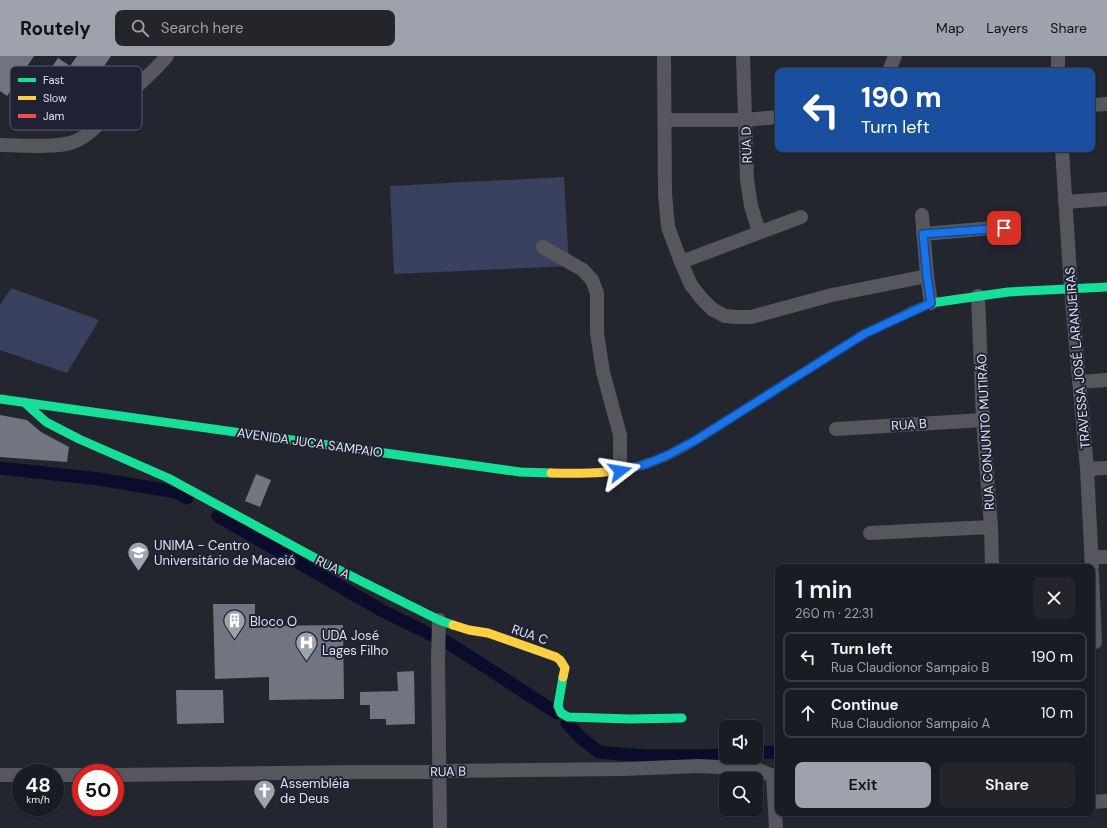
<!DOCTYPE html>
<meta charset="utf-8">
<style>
:root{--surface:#1a1c23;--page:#23252b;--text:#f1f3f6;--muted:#9fa1a6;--line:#383a41;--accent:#9ea2ac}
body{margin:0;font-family:"DM Sans",sans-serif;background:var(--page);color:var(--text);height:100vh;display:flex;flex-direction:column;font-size:15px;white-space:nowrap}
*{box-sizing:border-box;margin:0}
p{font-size:13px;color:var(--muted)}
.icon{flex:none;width:22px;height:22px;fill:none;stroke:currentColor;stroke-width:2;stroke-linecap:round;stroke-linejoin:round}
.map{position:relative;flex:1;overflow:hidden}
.details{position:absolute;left:775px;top:508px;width:320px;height:252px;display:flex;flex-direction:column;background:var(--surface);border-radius:8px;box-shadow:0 1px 3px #0004,0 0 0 1px var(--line)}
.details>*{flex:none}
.guide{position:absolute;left:775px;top:12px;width:320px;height:84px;border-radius:8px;box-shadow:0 1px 3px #0004,0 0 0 1px var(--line);background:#1a4fa0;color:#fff;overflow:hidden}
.controls{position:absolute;left:719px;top:664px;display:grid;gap:8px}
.controls a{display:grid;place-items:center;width:44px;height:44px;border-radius:8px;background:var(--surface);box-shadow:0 1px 3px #0004,0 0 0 1px var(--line);font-size:20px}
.speed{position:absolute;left:12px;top:708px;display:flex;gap:8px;font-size:20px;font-weight:700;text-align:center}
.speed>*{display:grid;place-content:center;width:52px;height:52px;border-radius:50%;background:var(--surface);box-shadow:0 1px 3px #0004,0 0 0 1px var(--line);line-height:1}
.speed small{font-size:10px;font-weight:400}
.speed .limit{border:6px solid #d22;background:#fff;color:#111}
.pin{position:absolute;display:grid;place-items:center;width:34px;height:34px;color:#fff;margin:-17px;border-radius:8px;box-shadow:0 2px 6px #0006}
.me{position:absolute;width:44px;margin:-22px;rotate:76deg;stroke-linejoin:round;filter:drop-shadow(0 0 3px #0008)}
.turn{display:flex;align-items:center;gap:14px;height:84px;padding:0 20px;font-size:18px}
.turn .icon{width:52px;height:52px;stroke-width:2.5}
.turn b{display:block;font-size:28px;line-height:34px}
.round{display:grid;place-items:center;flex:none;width:42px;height:42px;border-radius:8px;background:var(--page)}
.overview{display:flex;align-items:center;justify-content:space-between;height:68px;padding:0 20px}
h1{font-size:24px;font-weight:600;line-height:30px}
.primary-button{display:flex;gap:8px;margin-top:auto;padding:8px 20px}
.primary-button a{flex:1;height:46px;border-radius:8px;background:var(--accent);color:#111;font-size:16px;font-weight:600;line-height:46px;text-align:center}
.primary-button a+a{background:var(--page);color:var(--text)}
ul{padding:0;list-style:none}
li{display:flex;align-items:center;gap:12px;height:50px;margin:0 8px 6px;padding:0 12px;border:2px solid var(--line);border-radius:8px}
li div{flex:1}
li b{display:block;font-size:15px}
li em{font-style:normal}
header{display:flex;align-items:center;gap:24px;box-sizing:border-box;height:56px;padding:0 20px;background:var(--accent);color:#111}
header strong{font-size:19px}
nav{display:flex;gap:22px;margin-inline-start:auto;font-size:14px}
.search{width:280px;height:36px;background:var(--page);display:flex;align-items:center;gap:10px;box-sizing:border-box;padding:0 14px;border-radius:8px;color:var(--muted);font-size:15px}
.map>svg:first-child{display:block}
.green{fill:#39415f}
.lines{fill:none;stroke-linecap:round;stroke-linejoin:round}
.canal{stroke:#0a0c2c;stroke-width:13}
.building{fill:#717481}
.street{stroke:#55575c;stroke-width:14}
.fast{stroke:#16e098;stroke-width:9}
.slow{stroke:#ffcf43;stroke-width:9}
.jam{stroke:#f24e42;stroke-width:9}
.route-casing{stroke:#114b97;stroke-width:10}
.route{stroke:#1a73e8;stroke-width:7}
.labels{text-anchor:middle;stroke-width:4;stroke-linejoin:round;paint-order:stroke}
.street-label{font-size:13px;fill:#e0e4f0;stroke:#1e2234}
.poi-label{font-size:13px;fill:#e0e4f0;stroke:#1e2234;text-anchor:start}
.key{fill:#1e2234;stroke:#585c6c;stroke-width:1}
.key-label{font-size:11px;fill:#e0e4f0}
</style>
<header>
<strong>Routely</strong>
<div class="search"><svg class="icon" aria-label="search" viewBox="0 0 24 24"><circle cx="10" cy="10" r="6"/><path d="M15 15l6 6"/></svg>Search here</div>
<nav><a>Map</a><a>Layers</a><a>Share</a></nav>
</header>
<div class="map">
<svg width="1107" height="772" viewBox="0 0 1107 772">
<rect width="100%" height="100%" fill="#23262f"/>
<!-- green -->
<path class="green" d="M564,121L569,210L394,218L390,130Z
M11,232L99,264L67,317L0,294V249Z"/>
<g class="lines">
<!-- canal -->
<path class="canal" d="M0,412L99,423L176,436L187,442
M218,460L381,554L450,588L557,657
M567,667L581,682L599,696L644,700H702L726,699
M756,697L776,696"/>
</g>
<!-- building -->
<path class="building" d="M0,0H34L7,40L0,35Z
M77,0H111L65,67L30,44L58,2L70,10Z
M0,359L27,364L41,376L69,391L67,406L0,401Z
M256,418L271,424L260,451L245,445Z
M213,548H255V570L343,569L344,643L269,644V621L215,623Z
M414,615L415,668L386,669V663H370V649H360V636L398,635L397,616Z
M176,634H223L224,667L177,668Z"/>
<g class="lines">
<!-- street -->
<path class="street" d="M664,0L665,138L668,171L681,206L691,229L702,243L712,253L725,260L737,261H751L832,239L927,220L931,247
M743,0L747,123L751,150L759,176
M1058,0V15
M889,15L895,0
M1092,49L1107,48
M665,64H745L778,61
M0,89C19,89 53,92 70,87C92,81 105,59 121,44C137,30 153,17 167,0
M1062,93L1071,233L1087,413L1092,511
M1065,146L1107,143
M922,159L927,220
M923,178L1004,171
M543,191L583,214L592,224L597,237V277L603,316L620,379V415
M681,206L801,161
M978,240L983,364L991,471L992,511
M1079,326L1107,324
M836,373L983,364
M1087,413L1107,412
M870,477L991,471
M1091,501H1107
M1092,518L1095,586
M439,564L438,603L440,772
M0,719H21
M55,719H81
M115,719L624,713L699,710L739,712L756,713L773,720L778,724
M773,720L776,772
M1092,746L1107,745"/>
<!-- fast -->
<path class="fast" d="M910,256L931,247L1008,236L1107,231
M0,343L520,416L551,417
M24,346L46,366L79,383L168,422L315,502L439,564L453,569
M563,621L558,650L561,657L568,661L630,663L682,662"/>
<!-- slow -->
<path class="slow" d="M551,417C585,418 621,418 654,405C682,395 708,376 734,360
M453,569L469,574L488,577L556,601L560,604L565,612L563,621"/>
<!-- jam -->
<path class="jam" d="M734,360L864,278L910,256"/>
</g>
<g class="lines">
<defs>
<path id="route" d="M620,415L647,408L672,397L696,384L864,278L931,247L927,220L923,178L1004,172"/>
</defs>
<!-- route casing -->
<use href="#route" class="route-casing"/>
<!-- route -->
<use href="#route" class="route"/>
</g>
<!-- icons -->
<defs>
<symbol id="university-pin" viewBox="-11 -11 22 30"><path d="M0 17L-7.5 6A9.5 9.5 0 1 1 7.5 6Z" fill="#9ea2ac" stroke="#1e2234"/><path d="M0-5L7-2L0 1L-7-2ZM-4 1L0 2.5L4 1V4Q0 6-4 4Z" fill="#fff"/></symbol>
<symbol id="building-pin" viewBox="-11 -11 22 30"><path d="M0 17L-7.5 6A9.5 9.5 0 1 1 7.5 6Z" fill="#9ea2ac" stroke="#1e2234"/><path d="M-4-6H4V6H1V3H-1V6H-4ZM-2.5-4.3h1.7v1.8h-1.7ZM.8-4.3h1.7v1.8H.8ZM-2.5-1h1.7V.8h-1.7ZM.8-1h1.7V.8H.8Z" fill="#fff"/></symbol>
<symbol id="hospital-pin" viewBox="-11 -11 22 30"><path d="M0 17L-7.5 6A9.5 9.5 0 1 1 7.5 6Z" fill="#9ea2ac" stroke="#1e2234"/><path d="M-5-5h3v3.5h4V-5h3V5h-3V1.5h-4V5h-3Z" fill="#fff"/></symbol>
<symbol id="church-pin" viewBox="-11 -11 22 30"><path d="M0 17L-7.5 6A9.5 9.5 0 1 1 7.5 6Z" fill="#9ea2ac" stroke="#1e2234"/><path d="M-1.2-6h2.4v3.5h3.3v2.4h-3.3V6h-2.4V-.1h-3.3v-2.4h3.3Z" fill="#fff"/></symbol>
</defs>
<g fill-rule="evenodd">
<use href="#university-pin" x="126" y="484" width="25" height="34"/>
<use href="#building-pin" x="222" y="552" width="25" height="34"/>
<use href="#hospital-pin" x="294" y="574" width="25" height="34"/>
<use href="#church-pin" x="252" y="722" width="25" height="34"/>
</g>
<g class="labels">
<!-- street labels -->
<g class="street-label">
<text transform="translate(746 89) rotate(-92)" y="5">RUA D</text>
<text transform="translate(1077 302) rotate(-95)" y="5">TRAVESSA JOSÉ LARANJEIRAS</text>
<text transform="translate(909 368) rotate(-4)" y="5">RUA B</text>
<text transform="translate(985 376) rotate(-93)" y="5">RUA CONJUNTO MUTIRÃO</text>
<text transform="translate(310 386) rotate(8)" y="5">AVENIDA JUCA SAMPAIO</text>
<text transform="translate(333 511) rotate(27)" y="5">RUA A</text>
<text transform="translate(530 578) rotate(19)" y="5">RUA C</text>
<text transform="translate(448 715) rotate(-1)" y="5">RUA B</text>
</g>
<!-- poi labels -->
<g class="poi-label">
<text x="154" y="494">UNIMA - Centro<tspan x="154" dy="15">Universitário de Maceió</tspan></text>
<text x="250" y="570">Bloco O</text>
<text x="322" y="584">UDA José<tspan x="322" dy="15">Lages Filho</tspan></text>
<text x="280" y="732">Assembléia<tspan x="280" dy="15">de Deus</tspan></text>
</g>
</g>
<!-- legend -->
<rect x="10" y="10" width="132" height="64" rx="6" class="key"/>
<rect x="18" y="22" width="18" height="4" fill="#16e098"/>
<rect x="18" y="40" width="18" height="4" fill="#ffcf43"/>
<rect x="18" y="58" width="18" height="4" fill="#f24e42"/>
<g class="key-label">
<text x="43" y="28">Fast</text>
<text x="43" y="46">Slow</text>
<text x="43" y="64">Jam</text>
</g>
</svg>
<div class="controls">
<a><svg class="icon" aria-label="sound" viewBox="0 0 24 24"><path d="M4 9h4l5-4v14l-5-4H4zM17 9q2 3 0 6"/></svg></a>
<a><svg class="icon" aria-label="search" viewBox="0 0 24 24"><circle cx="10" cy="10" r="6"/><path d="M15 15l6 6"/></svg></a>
</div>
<div class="speed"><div>48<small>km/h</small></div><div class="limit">50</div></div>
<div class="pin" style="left:1004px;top:172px;background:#d93025"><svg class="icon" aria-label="arrive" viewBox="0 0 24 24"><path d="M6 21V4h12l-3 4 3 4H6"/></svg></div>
<svg class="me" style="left:620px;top:415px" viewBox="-20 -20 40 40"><path d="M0-17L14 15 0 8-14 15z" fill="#1a73e8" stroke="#fff" stroke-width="4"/></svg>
<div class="guide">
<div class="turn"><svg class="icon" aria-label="left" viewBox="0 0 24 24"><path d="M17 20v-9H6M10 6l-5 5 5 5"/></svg><div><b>190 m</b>Turn left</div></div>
</div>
<section class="details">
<div class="overview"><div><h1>1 min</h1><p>260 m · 22:31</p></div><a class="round"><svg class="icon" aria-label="close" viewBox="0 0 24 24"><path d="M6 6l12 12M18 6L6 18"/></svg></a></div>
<ul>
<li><svg class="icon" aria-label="left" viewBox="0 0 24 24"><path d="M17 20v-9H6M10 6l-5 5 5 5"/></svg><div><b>Turn left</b><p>Rua Claudionor Sampaio B</p></div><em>190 m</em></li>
<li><svg class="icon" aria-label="ahead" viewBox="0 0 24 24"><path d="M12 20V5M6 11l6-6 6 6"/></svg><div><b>Continue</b><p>Rua Claudionor Sampaio A</p></div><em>10 m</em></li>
</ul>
<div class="primary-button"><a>Exit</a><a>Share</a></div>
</section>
</div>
